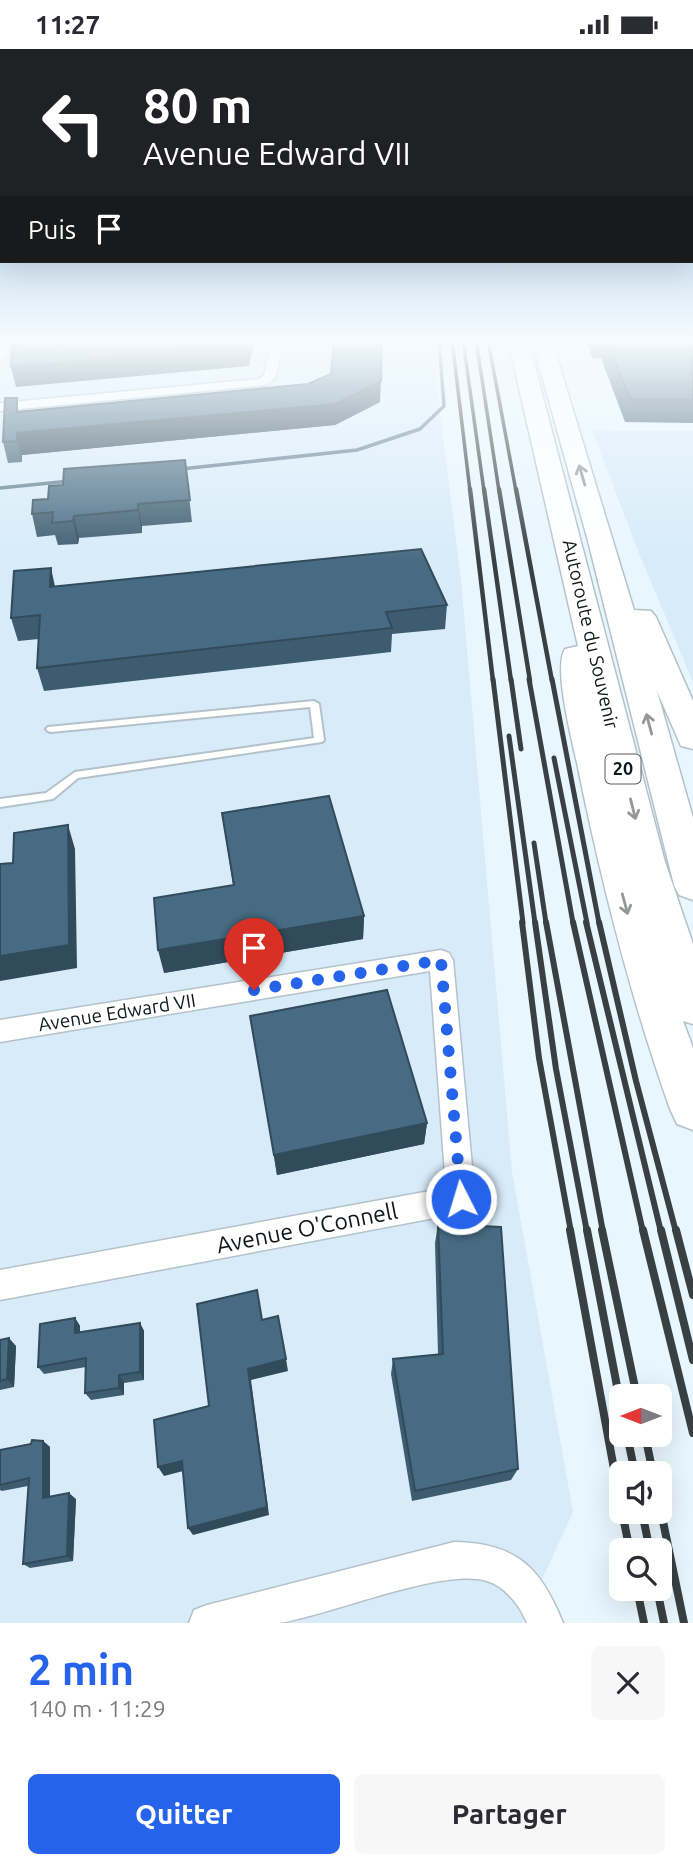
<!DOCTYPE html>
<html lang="fr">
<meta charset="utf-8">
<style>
:root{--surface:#fff;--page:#f7f7f7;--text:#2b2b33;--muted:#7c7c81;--accent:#2563eb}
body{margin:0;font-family:Ubuntu,sans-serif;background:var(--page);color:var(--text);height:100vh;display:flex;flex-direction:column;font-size:26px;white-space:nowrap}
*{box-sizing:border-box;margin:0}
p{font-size:23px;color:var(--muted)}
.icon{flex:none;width:38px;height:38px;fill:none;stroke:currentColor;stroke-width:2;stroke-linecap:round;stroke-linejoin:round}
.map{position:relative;height:1574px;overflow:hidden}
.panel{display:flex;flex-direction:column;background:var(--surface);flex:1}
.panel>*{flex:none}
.guide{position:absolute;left:0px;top:0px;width:693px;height:214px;box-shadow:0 7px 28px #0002;background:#202124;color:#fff;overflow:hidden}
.needle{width:46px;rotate:270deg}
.controls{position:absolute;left:609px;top:1335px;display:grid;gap:14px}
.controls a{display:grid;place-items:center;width:63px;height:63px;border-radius:10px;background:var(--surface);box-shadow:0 7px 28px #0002;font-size:35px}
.pin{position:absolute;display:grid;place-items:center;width:60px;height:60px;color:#fff;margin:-72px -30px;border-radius:50% 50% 50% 0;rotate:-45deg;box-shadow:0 0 7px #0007}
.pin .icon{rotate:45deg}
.me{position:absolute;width:77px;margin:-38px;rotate:355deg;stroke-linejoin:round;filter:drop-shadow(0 0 5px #0008)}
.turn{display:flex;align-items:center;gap:24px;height:147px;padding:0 28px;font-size:32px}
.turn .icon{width:91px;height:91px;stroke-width:2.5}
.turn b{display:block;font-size:49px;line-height:60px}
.then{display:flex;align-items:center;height:66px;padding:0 28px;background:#0003;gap:14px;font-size:26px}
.round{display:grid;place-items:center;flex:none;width:74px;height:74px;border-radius:10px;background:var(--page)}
.summary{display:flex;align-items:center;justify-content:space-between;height:119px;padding:0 28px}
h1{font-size:42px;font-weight:600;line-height:52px;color:var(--accent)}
.primary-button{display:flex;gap:14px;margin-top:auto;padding:14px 28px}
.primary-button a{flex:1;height:80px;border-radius:10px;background:var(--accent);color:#fff;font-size:28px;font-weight:600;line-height:80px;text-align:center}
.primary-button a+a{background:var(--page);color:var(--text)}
.status{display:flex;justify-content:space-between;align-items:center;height:49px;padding:0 35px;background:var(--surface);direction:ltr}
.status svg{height:19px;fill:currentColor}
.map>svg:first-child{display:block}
.built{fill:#d7ebf9}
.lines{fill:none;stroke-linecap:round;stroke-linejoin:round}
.stream{stroke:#5e7a8c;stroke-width:3.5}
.lane-casing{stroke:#b5c1ca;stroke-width:4}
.street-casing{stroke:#b5c1ca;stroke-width:3}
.highway-casing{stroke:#b5c1ca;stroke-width:3}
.lane{fill:#fff;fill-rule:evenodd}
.street{fill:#fff;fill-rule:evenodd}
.highway{fill:#fff;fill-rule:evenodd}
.rail-far4{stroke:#394044;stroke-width:3.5}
.rail-far3{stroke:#394044;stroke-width:4.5}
.rail-far2{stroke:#394044;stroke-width:5}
.rail-far1{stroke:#394044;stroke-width:6}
.rail{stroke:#394044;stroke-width:8}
.wall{fill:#3d5c70}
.shaded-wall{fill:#324b5b}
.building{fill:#476b82;stroke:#324b5b;stroke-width:2}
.oneway{stroke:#949698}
.route{stroke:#2563eb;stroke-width:12;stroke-dasharray:0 21.6}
.labels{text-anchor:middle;stroke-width:6;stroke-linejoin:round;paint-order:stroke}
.shield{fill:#fff;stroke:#585c5e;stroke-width:2}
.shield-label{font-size:18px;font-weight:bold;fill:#111619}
.street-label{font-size:19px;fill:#111619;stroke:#fff}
.near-street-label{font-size:23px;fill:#111619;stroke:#fff}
</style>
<div class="status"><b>11:27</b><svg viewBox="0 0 49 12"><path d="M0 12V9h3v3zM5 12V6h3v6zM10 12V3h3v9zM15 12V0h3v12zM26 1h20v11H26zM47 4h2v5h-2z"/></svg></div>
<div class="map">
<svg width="693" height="1574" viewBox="0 0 693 1574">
<rect width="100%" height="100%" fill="#e8f6fe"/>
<!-- built -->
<path class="built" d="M0,291H431L461,531L512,1123L573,1463L522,1574H0Z
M592,381L693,382V633L638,502Z"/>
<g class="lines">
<!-- stream -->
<path class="stream" d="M181,420L357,401L420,380L444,357L439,291
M0,439L70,432"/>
<defs>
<path id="lane" d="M314,652L319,655L324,691L322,693L78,729L53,750L0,758V750L46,744L75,723L314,689L310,658L51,683L48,682L46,680L48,678Z"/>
<path id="street" d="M0,291H11L6,309L0,312Z
M272,291H283L276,328L266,336L0,362V354L259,330L264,326Z
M441,901L449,904L453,911L475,1150L471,1160L461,1164L0,1251V1221L446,1139L430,922L0,993V971Z
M454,1493C517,1494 541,1519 563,1574H527C520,1557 506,1538 487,1532C443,1518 331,1566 279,1574C251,1574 218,1574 189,1574L194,1561L207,1556Z"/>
<path id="highway" d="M508,291H528L665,813L693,895V975L683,972L693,999V1081L677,1075L670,1060C630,947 601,832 577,714C572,691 553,618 565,600L578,597Z
M545,296L555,302L634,561L651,562L656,568L693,652V700L681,697L657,642L693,769V851L679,846L674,836L588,492L535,302Z"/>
</defs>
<!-- lane casing -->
<use href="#lane" class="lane-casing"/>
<!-- street casing -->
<use href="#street" class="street-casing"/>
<!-- highway casing -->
<use href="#highway" class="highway-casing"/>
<!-- lane -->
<use href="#lane" class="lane"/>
<!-- street -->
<use href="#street" class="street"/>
<!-- highway -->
<use href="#highway" class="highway"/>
<!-- rail-far4 -->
<path class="rail-far4" d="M452,291L470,442
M463,291L484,442
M476,291L499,442
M488,291L516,442"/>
<!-- rail-far3 -->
<path class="rail-far3" d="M470,440L493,632
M484,440L511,632
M499,440L530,632
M516,440L552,632"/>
<!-- rail-far2 -->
<path class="rail-far2" d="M493,630L523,874
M511,630L521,700
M529,630L573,874
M552,630L599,874
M509,687L535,874
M554,709L587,874
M534,794L546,874"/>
<!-- rail-far1 -->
<path class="rail-far1" d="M522,873L539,1009L571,1183
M535,873L556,1020L587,1183
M546,873L603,1183
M573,873L643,1183
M586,873L661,1183
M599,873L636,1032L676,1183"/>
<!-- rail -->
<path class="rail" d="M570,1181L621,1458
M587,1181L621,1358
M602,1181L637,1348
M643,1181L693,1384
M661,1181L693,1311
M676,1181L693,1246
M627,1386L635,1424
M645,1386L653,1424
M660,1458L684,1574
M622,1463L630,1502
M642,1463L650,1502
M637,1540L644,1574
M657,1540L664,1574"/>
</g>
<!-- wall -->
<path class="wall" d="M586,291H693V374L625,373L601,309H592Z
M380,353L335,376L22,406V413L8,414L3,393L20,363Z
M185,411L192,473L142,477V484L79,489L78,495L58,496L55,486L37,488L32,465L63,436Z
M55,538L447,556L445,580L392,585L391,603L44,642L37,619L39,590L18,592L11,569Z
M222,764L364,867L363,890L164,924L233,836Z
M250,967L427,1074L424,1095L277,1126Z
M438,1175L518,1420L511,1431L412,1452L391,1325L393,1310L438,1305L435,1194Z
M75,1269L80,1277V1283L140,1274L144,1282V1331L124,1334V1346L91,1351L85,1344L86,1318L44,1325L38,1318Z
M0,1291L16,1297L14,1338L0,1341V1345Z
M43,1392L50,1398V1448L76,1450L73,1512L30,1519L23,1515L28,1437L2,1442L0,1441V1401Z"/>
<!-- shaded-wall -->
<path class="shaded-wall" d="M58,291H62V313L249,291H254V293L249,317L16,338L11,318L58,295Z
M381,332L380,353L335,376L22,406V413L17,392V384Z
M138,455L142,477V484L138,461Z
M74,467L79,489L78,495L73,472Z
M51,519L56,542L50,538Z
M68,776L75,800L77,919L0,932V907Z
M364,867L363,890L164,924L158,901Z
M427,1074L424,1095L277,1126L274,1106Z
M75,1269L80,1277V1292L75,1284Z
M140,1274L144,1282V1331L140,1323Z
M9,1289L16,1297L14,1338L7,1330Z
M286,1310L288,1322L251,1331L269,1466L193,1486L188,1479L248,1320Z
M119,1326L124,1334V1346L119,1339Z
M43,1392L50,1398V1454L43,1449Z
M182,1412L187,1421L164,1427L158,1418Z
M69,1444L76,1450L73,1512L67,1507Z"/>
<!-- building -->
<path class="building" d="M33,291H58V295L108,291H249L247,298L11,318L12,295L32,293Z
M334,291H382L381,332L335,355L17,384V392L3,393L5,349H17V363L308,335L331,325Z
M606,291H693V351L630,350Z
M185,411L190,451L138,455V461L74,467L73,472L52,474L53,463L32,465L33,451L48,450L49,437L63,436L64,420Z
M421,500L447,556L386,563L392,579L37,619L40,566L11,569L14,522L51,519L50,538Z
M329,747L364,867L158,901L154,849L234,836L222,764Z
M68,776L69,896L0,907V815L13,814L14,784Z
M387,941L427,1074L274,1106L250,967Z
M438,1175L501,1178L518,1420L415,1442L393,1310L443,1305Z
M257,1241L262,1271L278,1267L286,1310L248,1320L267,1458L188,1479L182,1412L158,1418L154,1371L209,1357L197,1255Z
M75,1269V1284L140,1274V1323L119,1326V1339L85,1344L86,1309L38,1318L40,1275Z
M9,1289L7,1330L0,1332V1291Z
M32,1391L43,1392V1449L69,1444L67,1507L23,1515L29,1429L0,1436V1401L31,1395Z"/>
<!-- one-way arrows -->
<defs><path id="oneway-shaft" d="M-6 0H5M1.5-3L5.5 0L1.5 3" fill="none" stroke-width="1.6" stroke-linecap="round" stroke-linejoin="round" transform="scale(1.75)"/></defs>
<g class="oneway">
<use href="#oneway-shaft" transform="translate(582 426) rotate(-106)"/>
<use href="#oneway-shaft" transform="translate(649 675) rotate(-105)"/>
<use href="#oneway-shaft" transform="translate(633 760) rotate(76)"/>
<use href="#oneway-shaft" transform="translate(625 855) rotate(75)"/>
</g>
<!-- sky -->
<linearGradient id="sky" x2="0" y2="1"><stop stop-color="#7eaed7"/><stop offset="0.57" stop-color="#f5fbff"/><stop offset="1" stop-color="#f5fbff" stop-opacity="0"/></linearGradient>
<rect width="693" height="512" fill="url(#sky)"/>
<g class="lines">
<!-- route -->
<path class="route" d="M254,941L441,911L461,1150"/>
</g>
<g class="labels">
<!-- shield labels -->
<rect class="shield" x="605.5" y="705.5" width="35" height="29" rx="5"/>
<g class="shield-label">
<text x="623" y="726">20</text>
</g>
<!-- street labels -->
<g class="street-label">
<text transform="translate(591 585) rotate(77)" y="7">Autoroute du Souvenir</text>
<text transform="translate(117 963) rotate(-9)" y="7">Avenue Edward VII</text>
</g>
<!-- near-street labels -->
<g class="near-street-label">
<text transform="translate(307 1179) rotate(-11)" y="8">Avenue O'Connell</text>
</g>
</g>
</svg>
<div class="controls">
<a><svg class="needle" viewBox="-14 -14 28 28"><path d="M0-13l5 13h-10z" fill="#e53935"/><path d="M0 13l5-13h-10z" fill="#7c7c81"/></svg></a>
<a><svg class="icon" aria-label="sound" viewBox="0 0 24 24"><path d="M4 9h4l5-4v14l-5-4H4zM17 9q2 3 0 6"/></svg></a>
<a><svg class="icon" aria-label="search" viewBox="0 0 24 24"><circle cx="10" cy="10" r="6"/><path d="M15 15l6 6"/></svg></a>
</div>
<div class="pin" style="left:254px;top:941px;background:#d93025"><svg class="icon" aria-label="arrive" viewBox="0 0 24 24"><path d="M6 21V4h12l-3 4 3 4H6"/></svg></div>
<svg class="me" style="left:461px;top:1150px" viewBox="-20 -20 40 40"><circle r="17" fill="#2563eb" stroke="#fff" stroke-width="3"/><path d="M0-11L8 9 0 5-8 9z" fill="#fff"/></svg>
<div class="guide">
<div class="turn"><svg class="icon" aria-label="left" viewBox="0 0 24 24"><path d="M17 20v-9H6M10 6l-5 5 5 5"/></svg><div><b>80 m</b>Avenue Edward VII</div></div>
<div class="then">Puis<svg class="icon" aria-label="arrive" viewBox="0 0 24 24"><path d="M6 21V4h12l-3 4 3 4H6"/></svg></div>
</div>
</div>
<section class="panel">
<div class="summary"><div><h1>2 min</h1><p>140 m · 11:29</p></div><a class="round"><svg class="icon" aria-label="close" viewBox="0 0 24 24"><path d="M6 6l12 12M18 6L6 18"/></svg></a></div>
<div class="primary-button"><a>Quitter</a><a>Partager</a></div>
</section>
